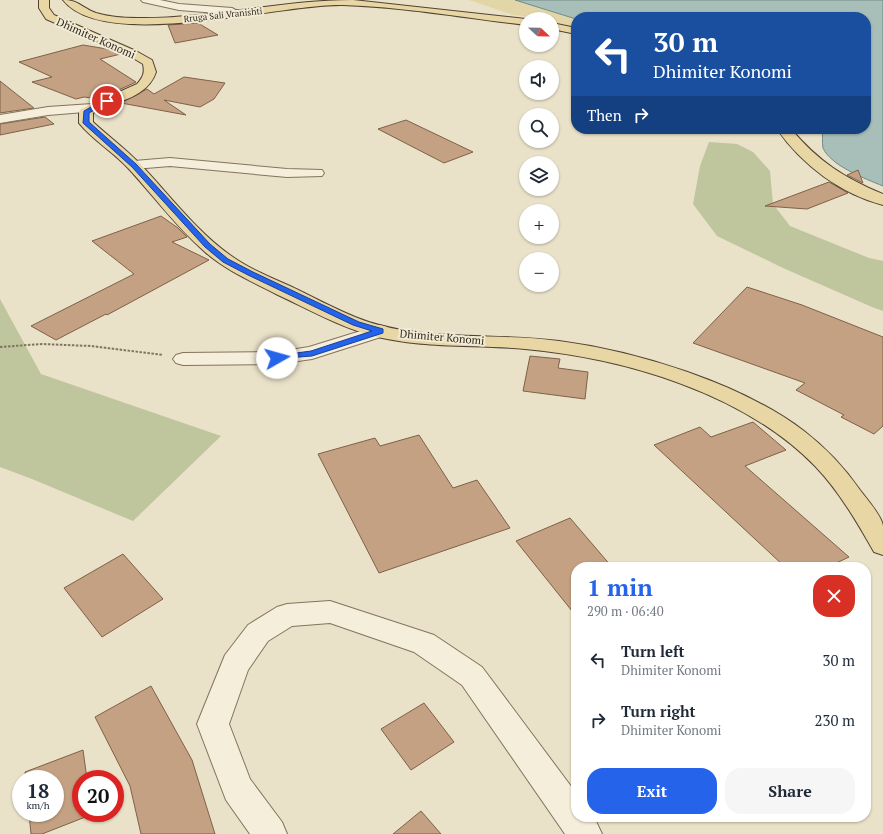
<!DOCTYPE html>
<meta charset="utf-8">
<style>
:root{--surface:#fff;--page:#f6f6f7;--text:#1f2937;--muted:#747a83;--accent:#2563eb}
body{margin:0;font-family:"PT Serif",serif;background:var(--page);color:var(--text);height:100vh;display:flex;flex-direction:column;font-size:15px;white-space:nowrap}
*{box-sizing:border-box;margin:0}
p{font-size:13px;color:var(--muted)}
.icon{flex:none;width:22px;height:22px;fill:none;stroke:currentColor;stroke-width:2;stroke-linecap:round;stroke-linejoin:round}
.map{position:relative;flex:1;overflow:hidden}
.panel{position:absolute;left:571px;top:562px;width:300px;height:260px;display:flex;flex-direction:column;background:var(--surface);border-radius:16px;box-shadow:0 1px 3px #0004}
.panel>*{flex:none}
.guide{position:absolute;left:571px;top:12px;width:300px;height:122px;border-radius:16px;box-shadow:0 1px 3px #0004;background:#1a4fa0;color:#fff;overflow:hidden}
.needle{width:26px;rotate:112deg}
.fabs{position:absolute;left:519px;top:12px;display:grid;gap:8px}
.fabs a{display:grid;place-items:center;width:40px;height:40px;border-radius:50%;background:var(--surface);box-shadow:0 1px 3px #0004;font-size:20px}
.speed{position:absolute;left:12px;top:770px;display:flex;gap:8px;font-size:20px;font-weight:700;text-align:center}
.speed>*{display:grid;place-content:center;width:52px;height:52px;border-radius:50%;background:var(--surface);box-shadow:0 1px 3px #0004;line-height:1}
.speed small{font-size:10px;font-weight:400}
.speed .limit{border:6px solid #d22;background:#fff;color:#111}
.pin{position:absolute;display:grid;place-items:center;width:34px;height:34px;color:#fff;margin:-17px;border:2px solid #fff;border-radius:50%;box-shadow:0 1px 4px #0007}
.me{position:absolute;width:44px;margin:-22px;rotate:83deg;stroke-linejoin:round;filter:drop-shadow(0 0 3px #0008)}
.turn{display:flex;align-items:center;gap:14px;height:84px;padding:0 16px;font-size:18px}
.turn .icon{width:52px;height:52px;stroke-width:2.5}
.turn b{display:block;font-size:28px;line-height:34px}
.then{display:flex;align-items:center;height:38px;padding:0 16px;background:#0003;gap:8px;font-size:15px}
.round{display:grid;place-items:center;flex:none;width:42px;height:42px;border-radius:16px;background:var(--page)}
.overview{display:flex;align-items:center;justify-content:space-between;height:68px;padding:0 16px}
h1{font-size:24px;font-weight:700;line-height:30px;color:var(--accent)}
.primary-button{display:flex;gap:8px;margin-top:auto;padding:8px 16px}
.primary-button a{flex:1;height:46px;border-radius:16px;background:var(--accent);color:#fff;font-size:16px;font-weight:700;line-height:46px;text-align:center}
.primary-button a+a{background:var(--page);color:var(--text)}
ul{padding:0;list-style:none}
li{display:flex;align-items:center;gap:12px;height:60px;padding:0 16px}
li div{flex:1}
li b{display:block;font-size:15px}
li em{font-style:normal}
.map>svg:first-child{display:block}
.green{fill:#bfc69d}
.sand{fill:#e2d6a8}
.water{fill:#a8beb9;stroke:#708b86}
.building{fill:#c3a182;stroke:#7f6148}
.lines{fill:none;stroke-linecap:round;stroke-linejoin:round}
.minor-casing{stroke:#83745f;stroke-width:2}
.major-casing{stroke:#514332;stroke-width:2}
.path{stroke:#83745f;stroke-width:2;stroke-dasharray:2.5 1.5;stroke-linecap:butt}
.minor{fill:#f5eeda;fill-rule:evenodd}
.major{fill:#e8d6a4;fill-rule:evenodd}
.route{fill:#2563eb;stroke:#184099}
.labels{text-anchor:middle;stroke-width:4;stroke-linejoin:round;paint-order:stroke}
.far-street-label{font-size:9px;fill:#352c21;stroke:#f1ebd6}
.street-label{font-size:11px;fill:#352c21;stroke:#f1ebd6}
</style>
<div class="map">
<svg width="883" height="834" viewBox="0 0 883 834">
<rect width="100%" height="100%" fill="#e9e1c8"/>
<!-- green -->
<path class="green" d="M709,142L737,144L753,152L770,171L773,204L790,226L869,258L883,261V311L872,307L783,268L717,236L693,204L700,166Z
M0,299L41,374L221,436L133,521L32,479L0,467Z"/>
<!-- sand -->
<path class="sand" d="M469,0H515L576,19V27L552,22V19L513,15Z"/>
<!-- water -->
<path class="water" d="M515,0H883V186C866,179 831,166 823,148C822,143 823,134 822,129H866V17H576V19Z"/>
<!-- building -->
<path class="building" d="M198,23L218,35L175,43L168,25Z
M83,45L113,50L121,54L100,59L136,82L99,99L84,97L76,99L32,82L52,77L19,62Z
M184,77L225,83L214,99L200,107L164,100L186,115L121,103L147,89L154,94Z
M0,81L34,108L0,113Z
M45,117L54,124L0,135V124Z
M406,120L473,152L444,163L378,129Z
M858,170L863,183L847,175Z
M829,182L848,193L807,209L765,206Z
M161,216L178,228L187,237L172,242L209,260L107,315L106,314L56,340L31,326L134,274L92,241Z
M747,287L802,305L883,337V426L874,434L841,417L844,415L796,390L805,383L693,343Z
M530,356L560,359L558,368L588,372L585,399L523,391Z
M753,422L786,450L745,466L849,557L828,567H785L654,445L700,427L711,437Z
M419,435L453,488L477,480L510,528L379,573L318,454L375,438L380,446Z
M570,518L612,567H576V616L516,541Z
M123,554L163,599L102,637L64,588Z
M151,686L192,760L215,834H141L130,786L95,717Z
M424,703L454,742L411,770L381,729Z
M83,750L87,779H81V813L93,814L42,834H31L29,813H55V779H26L25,772Z
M421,811L441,834H393Z"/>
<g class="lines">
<defs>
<path id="minor" d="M141,0H160L179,4L232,8L243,14L238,17L230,14L179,10L143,2Z
M92,104L98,108L97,111L48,115L0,123V115L48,107Z
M170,158L287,169L322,170L324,173L322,176L287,177L170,166L134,169L129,168L127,165L129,162L134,161Z
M380,325L387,327L390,331L387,335L312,359L277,364L183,365L176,363L173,359L176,355L183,353L277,352L309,347Z
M330,601L434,635L482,667L576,793V817H594L602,834H565L462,685L414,652L330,623L292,626L268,641L248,670L229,724L250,779L282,822L287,834H250L226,800L197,724L225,655L248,625L277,607L287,604Z"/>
<path id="major" d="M39,0H49V8L54,15L136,51L152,60L156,72C148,97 118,101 97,111L93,113V122C108,136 125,148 139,163C169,194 195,230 230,255C248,268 269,277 290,286C311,296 333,308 355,317C418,343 492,332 559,341C636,351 741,383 804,431C826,448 844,467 860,490C866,498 882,516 883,526C883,535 883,545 883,555L874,552C857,522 839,491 815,466C744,393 624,358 525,349C473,344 421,349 370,335C338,326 308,309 278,295C253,282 227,271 205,252C176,227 154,196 128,168C113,152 93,140 79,123V112L81,109L137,84C143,77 145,73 143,64L128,55L46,19L39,8Z
M63,0C79,0 82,8 96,13C109,17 124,18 138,18C210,19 281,0 353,0L526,19V25C465,18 404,7 343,5C282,3 104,53 63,0Z
M552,23L576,28V34L552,29Z
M777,129H791C818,161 844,178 883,194V205C841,194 802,165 777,129Z"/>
</defs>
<!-- minor casing -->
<use href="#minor" class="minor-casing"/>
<!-- major casing -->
<use href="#major" class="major-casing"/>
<!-- path -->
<path class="path" d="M0,347L42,344L91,346L163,355"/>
<!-- minor -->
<use href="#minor" class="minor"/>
<!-- major -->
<use href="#major" class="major"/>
</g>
<!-- route -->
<path class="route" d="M105,99L110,101L89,113V122L136,164L210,244L228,259L253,272L359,322L383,329V333L312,356L274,359V356L311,351L372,331L353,325L248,275L223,262L205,247L132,167L83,123L84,111Z"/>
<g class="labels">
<!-- far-street labels -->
<g class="far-street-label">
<text transform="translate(223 15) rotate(-6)" y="3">Rruga Sali Vranishti</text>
</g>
<!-- street labels -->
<g class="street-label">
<text transform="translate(96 38) rotate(24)" y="4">Dhimiter Konomi</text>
<text transform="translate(442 337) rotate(5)" y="4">Dhimiter Konomi</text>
</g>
</g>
</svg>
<div class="fabs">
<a><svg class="needle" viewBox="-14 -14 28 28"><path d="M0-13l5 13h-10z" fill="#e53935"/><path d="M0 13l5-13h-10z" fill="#747a83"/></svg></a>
<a><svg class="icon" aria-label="sound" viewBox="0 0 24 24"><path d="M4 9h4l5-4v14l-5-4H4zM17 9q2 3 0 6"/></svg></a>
<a><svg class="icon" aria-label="search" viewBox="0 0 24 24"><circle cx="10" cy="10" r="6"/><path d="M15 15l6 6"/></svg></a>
<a><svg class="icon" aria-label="layers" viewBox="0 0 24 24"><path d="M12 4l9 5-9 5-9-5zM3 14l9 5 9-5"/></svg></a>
<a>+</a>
<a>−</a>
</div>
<div class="speed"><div>18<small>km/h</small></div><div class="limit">20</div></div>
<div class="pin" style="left:107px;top:101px;background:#d93025"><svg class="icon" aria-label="arrive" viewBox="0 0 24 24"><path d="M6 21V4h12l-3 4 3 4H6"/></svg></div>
<svg class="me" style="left:277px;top:358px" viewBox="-20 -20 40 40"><circle r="19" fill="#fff"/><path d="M0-13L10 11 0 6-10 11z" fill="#2563eb"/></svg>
<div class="guide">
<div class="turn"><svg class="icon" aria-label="left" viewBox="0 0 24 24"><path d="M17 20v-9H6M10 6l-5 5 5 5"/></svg><div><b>30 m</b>Dhimiter Konomi</div></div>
<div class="then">Then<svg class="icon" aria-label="right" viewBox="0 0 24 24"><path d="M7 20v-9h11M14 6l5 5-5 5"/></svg></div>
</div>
<section class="panel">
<div class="overview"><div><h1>1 min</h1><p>290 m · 06:40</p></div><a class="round" style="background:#d93025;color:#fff"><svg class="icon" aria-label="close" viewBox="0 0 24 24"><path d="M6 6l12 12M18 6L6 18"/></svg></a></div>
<ul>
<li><svg class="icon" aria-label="left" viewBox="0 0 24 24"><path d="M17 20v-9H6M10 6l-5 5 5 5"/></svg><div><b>Turn left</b><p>Dhimiter Konomi</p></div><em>30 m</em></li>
<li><svg class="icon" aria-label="right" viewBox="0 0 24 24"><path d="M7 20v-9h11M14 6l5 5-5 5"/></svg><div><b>Turn right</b><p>Dhimiter Konomi</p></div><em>230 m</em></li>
</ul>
<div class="primary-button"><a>Exit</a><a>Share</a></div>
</section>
</div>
